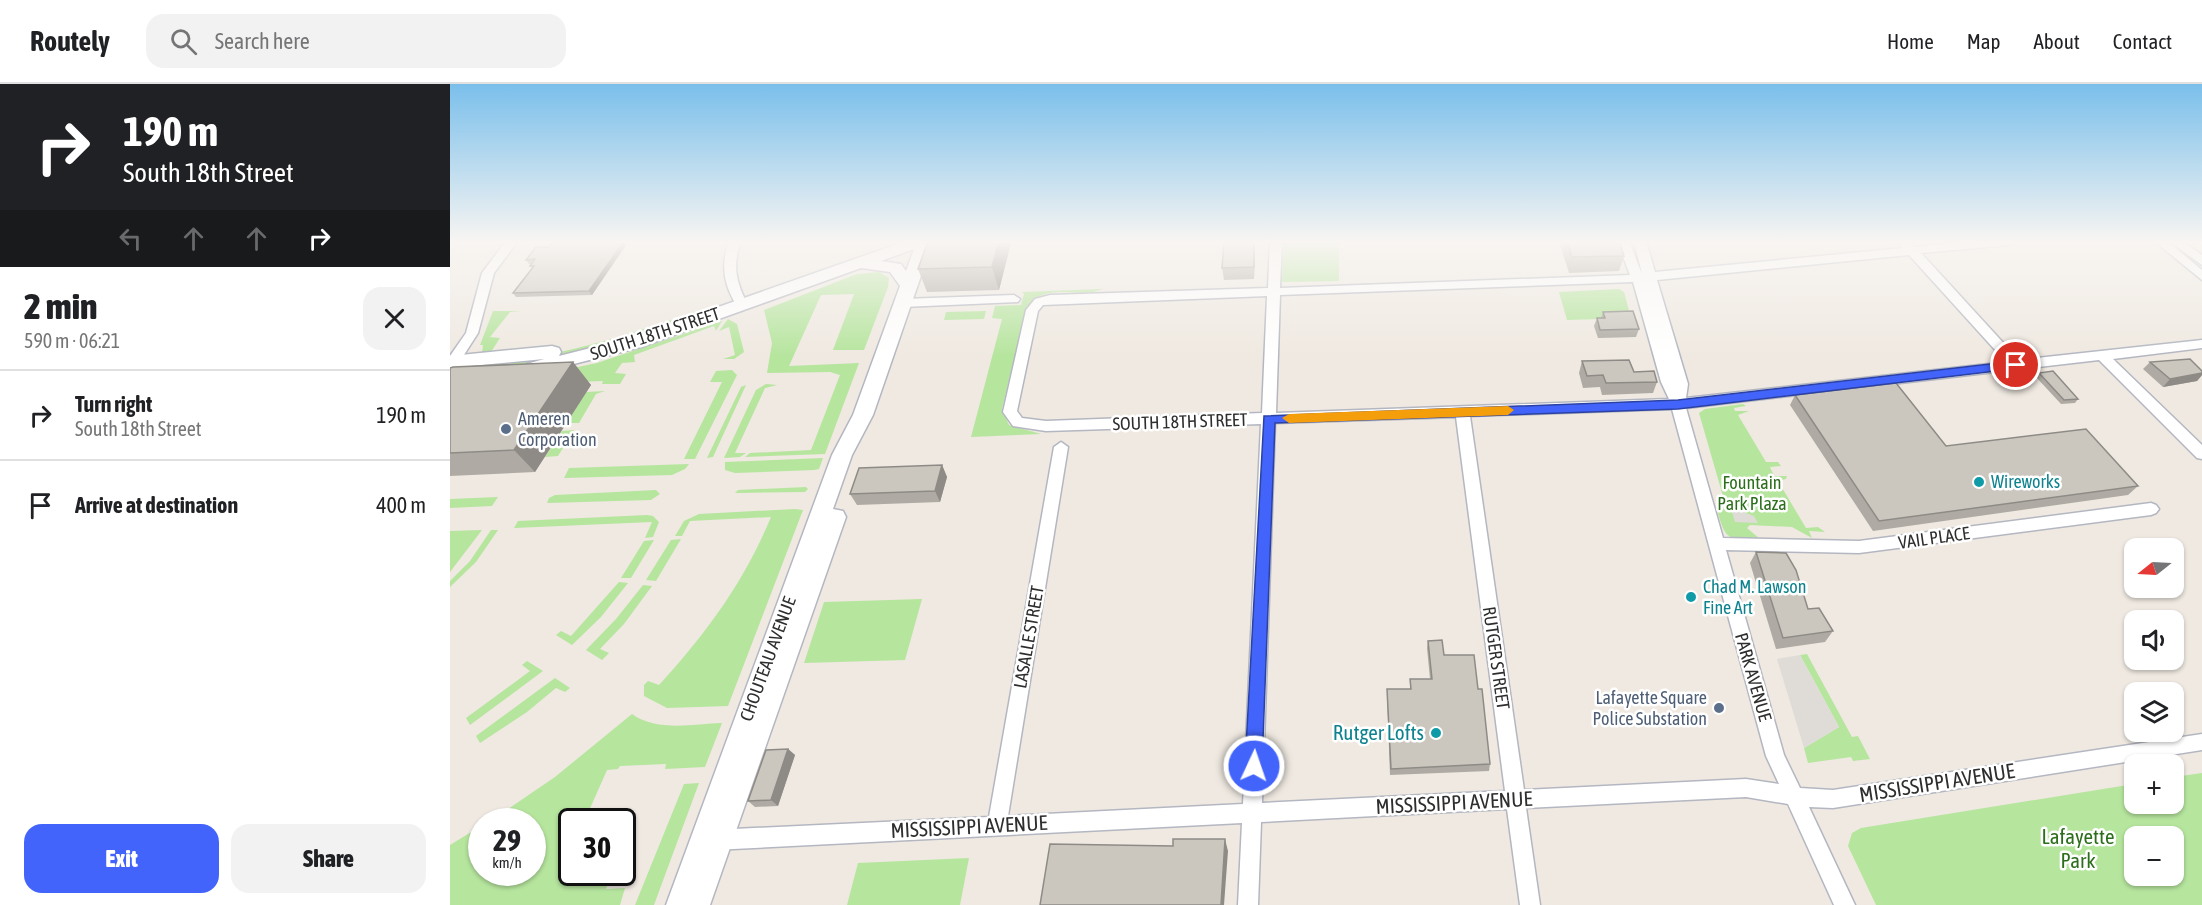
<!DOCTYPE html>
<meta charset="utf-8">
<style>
:root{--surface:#fff;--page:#f2f2f2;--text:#202124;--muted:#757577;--line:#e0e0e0;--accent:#4264fb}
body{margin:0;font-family:"Asap Condensed",sans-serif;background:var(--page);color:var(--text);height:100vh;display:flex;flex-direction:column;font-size:22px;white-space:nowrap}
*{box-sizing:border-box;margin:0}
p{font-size:20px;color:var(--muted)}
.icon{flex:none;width:33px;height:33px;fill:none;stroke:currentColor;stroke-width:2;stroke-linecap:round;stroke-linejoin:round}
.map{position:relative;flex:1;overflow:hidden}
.panel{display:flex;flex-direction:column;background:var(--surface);width:450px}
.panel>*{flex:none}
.hud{background:#202124;color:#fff;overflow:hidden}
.needle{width:39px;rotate:252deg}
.controls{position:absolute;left:1674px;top:454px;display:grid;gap:12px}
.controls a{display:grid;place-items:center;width:60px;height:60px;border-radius:12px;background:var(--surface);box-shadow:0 2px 4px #0004;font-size:30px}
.speed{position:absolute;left:18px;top:724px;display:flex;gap:12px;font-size:30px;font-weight:700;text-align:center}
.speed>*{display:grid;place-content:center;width:78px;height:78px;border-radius:50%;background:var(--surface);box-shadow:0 2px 4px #0004;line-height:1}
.speed small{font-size:15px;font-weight:400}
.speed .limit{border:3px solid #111;border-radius:9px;background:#fff;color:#111}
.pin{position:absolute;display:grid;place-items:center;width:51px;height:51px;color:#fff;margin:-26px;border:3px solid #fff;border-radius:50%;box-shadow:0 2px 6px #0007}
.me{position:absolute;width:66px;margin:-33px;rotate:3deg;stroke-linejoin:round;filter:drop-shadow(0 0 4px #0008)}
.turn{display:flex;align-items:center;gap:21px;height:126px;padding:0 24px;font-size:27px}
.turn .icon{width:78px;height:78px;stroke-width:2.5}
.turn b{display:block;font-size:42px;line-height:51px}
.lanes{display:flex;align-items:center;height:57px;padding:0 24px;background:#0003;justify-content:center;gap:30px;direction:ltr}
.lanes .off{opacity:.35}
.round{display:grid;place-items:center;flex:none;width:63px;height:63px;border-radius:18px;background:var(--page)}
.overview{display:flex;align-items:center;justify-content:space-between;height:102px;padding:0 24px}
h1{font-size:36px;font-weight:800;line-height:45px}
.primary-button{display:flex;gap:12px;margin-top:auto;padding:12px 24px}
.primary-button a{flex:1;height:69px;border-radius:18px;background:var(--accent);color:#fff;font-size:24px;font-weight:800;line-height:69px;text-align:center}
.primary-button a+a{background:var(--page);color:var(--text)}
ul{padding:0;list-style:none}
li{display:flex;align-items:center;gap:18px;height:90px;padding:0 24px;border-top:2px solid var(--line)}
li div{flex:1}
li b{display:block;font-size:22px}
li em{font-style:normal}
header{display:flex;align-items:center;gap:36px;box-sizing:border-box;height:84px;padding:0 30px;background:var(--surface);border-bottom:2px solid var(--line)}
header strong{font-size:28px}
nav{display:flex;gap:33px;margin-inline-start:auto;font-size:21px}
.search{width:420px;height:54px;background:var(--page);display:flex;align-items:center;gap:15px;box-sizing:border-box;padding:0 21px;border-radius:18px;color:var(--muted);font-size:22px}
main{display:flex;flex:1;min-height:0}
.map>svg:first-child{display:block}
.green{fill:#b6e59e;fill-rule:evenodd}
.plaza{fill:#dfdcd8}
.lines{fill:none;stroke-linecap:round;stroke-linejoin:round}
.street-casing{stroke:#b4b7c1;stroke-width:3}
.secondary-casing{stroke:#b4b7c1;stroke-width:3}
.street{fill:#fff;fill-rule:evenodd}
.secondary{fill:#fff;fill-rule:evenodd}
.wall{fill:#afaba4}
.shaded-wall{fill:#8e8b86}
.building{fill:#cbc7bf;stroke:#8e8b86;stroke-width:1.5}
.route{fill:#4264fb;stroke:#2b41a3;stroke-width:1.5}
.slow{fill:#f59e0b}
.service-dot{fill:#5c6f8a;stroke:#fff;stroke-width:2}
.culture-dot{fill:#0f9aa8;stroke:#fff;stroke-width:2}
.labels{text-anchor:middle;stroke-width:5;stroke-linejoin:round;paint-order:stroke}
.street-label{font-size:18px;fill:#2e2e2e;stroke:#fff}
.service-label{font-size:18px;fill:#4e5e75;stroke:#fff;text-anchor:start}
.culture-label{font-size:18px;fill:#0d838f;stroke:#fff;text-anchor:start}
.park-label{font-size:18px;fill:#2c6e1b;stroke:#fff}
.near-culture-label{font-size:21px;fill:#0d838f;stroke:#fff;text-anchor:end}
.near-street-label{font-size:21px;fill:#2e2e2e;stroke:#fff}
.near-park-label{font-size:21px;fill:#2c6e1b;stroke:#fff}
</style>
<header>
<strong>Routely</strong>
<div class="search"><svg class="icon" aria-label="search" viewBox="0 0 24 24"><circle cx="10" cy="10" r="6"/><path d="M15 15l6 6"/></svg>Search here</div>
<nav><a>Home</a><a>Map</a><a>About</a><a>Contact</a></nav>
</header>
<main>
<section class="panel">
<div class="hud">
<div class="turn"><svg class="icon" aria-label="right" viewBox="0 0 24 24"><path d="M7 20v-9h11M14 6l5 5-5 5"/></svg><div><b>190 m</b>South 18th Street</div></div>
<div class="lanes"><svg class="icon off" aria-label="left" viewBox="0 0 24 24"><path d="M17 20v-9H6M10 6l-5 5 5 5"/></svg><svg class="icon off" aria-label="ahead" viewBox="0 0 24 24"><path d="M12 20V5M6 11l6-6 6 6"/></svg><svg class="icon off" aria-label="ahead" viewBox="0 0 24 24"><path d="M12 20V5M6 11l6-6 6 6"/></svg><svg class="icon" aria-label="right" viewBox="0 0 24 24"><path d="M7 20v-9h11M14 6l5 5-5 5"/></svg></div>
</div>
<div class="overview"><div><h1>2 min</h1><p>590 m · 06:21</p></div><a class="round"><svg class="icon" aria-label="close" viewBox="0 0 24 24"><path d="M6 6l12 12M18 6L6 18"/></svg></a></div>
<ul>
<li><svg class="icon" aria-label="right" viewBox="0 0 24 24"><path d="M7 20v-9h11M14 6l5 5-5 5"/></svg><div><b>Turn right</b><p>South 18th Street</p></div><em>190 m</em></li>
<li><svg class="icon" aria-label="arrive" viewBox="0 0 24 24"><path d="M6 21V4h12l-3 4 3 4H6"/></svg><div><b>Arrive at destination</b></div><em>400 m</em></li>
</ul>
<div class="primary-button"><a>Exit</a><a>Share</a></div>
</section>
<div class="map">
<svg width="1752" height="821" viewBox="0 0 1752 821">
<rect width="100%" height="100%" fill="#efe9e1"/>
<!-- green -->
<path class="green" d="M834,157H889V197L832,198Z
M429,188L439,194L438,203L414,266H383L404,210L371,211L339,282L409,279L375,370L295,373L300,369L361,366L390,291L380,288L317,289L322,259L314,226L407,190Z
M653,205C627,217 592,193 575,230L552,325L559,341L591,350L521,353L552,235L542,234L545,222L571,221L574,210L572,208Z
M1169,205L1174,208L1181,234L1117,236L1109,208Z
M261,222L169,260L78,280L21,284L23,281C107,275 182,250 261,222Z
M43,227H71L60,228L40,253L50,254L41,268L32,269L33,261H30Z
M536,227L534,235L494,236L496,228Z
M278,235L287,240L294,268L284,275H273L285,271L279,243L269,247Z
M272,237L266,247L264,242L184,271L185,278L172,279L165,289L176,290L170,300H152L153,297L42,301L147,279Z
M282,286L287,291L245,375H234L272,298H260L266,287Z
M316,300L327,301L315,304L285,369H296L290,373L274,374L306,306Z
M296,301L263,373L257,374L291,303Z
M155,307L146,310L129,339H116L136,308Z
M1293,320L1296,322L1284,324L1285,327H1299L1288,331L1316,378H1328L1331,382L1320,383L1324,392H1337L1336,395L1328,397L1356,444L1368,443L1375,448L1359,447L1362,454L1342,443L1300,441L1297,444L1310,455C1275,456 1276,456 1266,423L1277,426L1249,329L1255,325Z
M124,346L108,372L95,373L112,347Z
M373,374L369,385L364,386L285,389L275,386V378Z
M239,380L235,385L222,391L114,394L119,384Z
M356,403L358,405L355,408L285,409L288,406Z
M206,406L210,410L201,416L97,419L99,414L105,411Z
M48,413L42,422L0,424V415Z
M345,425L353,426L278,622L217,624L194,612V601L198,597L209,601C256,550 294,498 321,433L240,437L232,452H225L234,437L249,430Z
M197,431L203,432L209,438L203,453L195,454L202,438L64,444L68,437Z
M32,446L0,488V447Z
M41,446H48L26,478L0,503V497L20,477Z
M231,455L206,497L196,496L221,456Z
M204,456L181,494H171L194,457Z
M169,498L178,499L151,533L122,561L106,551L111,547L121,552Z
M193,501L202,502L174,540L150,565L159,569L152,576L136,566L166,535Z
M472,515L455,576L354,579L374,518Z
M1357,570L1402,653L1408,652L1420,675L1403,677L1401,673L1358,679L1354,664L1389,643L1350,571Z
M77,577L93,587L20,641L16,634L80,587L72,581Z
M105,594L120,604L115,608L106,604L77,628L30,659L26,652Z
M182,630C207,648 243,640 272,639L255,683L215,685L216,680L170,682L168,685L157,686L134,738H122L121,766L109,794L161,791L156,805L175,804L170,821H0V761L31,742L32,789H82V738H39L105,693Z
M1752,689V821H1426L1398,762L1402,749L1411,744L1684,700V720H1724V693ZM1684,753H1724V792H1684Z
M249,699L204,821H185L234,700Z
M519,774L510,821H397L408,779Z"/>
<!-- plaza -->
<path class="plaza" d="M1295,417L1293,428L1304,432L1308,439L1285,438L1279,418Z
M1350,571L1389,643L1354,664L1327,575Z"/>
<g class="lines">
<defs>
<path id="street" d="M56,157H68L44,189L28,249L5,285L0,287V272L16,249L32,189Z
M279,157H291C282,181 286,199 298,221L292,225L288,224C274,202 270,182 279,157Z
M820,157H832L830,204L1180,191L1167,157H1179L1192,190L1184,157H1196L1205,188L1453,164L1447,157H1459L1465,163L1526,157H1566L1560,161L1471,169L1569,276L1752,256V264L1663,275L1752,361V375L1747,374L1649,276L1236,324L1273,454L1409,457L1701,419L1706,421L1709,425L1706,429L1701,431L1409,469L1276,466L1334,671L1350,704L1383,706L1752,650V666L1383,724L1359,723L1405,821H1384L1338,720L1296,713L1076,724L1090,821H1070L1057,725L811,738L808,821H788L792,739L263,766L256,763L253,756L256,749L263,746L539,733L604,363L611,358L618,363L558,732L793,720L811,340L596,347L563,342L553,328L576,226L585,215L600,211L818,204ZM1459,171L1556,278L1236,314L1238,300L1207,196ZM1183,198L1211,298L1219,315L826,329L830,211ZM817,212L812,329L596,337L572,334L567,327L588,227L593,221ZM1222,325L1316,672L1329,700L1296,695L1074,706L1020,332ZM1006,333L1055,707L812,719L825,339Z
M1704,157H1717L1752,186V196Z
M1719,157H1732L1752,171V181Z
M564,211L570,215L568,218L453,223L447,219L453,215Z"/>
<path id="secondary" d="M456,157H483L423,331L402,371L383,425L393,427L396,433L260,821H216L382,371L403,331L450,202L440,188L411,184L191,263L84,290L77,288L75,284L77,280L94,275L0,284V272L102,262L109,264L111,268L109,272L180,254ZM464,165L456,187L451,180L431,177Z"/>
</defs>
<!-- street casing -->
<use href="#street" class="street-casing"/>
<!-- secondary casing -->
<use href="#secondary" class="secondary-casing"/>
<!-- street -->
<use href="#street" class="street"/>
<!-- secondary -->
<use href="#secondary" class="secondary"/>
</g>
<!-- wall -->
<path class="wall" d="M174,157L176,161L142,211L66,213L63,209L82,184L80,182L82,180H79L76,176L99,163Z
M478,157H561V159L549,206L477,208L468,185Z
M1109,157H1169L1174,172L1169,187L1119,189Z
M805,162L804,195L774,196L772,184Z
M1153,228L1189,245L1186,253L1148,254L1144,242L1147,234H1151Z
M1132,277L1184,288L1207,298L1203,309L1152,311L1150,303L1133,304L1129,289Z
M123,278L141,301L85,388L0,392V284Z
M1700,278L1752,287V291L1747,297L1713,303L1693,285Z
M1589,289L1628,315L1625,319L1611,320L1586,293Z
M1345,311L1496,362L1688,402L1678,411L1423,447L1340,321Z
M492,381L497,393L490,418L407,421L400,410Z
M1306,468L1358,525L1383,547L1375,558L1326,565L1300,479Z
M978,557L1028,605L1040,680L1039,687L940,691L937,612V605H960V595H980L977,564Z
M338,665L345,671L328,722L305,723L298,717Z"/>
<!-- shaded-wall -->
<path class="shaded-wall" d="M174,157L176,161L142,211L139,207Z
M549,157H561V159L549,206L542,183Z
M804,157L805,162L804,195Z
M123,278L141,301L85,388L64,366Z
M1752,289V291L1747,297L1713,303L1720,295Z
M492,381L497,393L490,418L485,407Z
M338,665L345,671L328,722L321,716Z
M775,755L778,767L774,821H771Z"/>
<!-- building -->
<path class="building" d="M174,157L139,207L63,209L84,182H80L85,175L76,176L86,163H99L102,159Z
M478,157H549L542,183L468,185Z
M774,157H804V183L772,184Z
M1117,157H1169L1174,172L1122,173Z
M1183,227L1189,245L1150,246L1147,234H1155L1153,228Z
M1740,275L1752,287V289L1720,295L1700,278Z
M1179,276L1184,288L1204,287L1207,298L1156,299L1153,291L1137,292L1132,277Z
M123,278L64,366L0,369V284L3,283Z
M1603,287L1628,315L1614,316L1589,289Z
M1446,299L1496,362L1636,345L1688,402L1429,437L1345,311Z
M492,381L485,407L400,410L409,384Z
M1306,468L1336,469L1346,486L1358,525L1369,524L1383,547L1333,554Z
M992,556L994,571H1024L1028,605H1032L1040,680L941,685L937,605H961L960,595H982L978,557Z
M338,665L321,716L298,717L316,666Z
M723,755H775L771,821H590L600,760L723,762Z"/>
<!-- sky -->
<linearGradient id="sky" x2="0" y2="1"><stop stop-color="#7abfeb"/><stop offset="0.58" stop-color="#f8f5f2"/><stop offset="1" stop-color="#f8f5f2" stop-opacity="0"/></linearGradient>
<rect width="1752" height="272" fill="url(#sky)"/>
<!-- route -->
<path class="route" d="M1566,277L1572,281L1571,284L1228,325L825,339L812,682L810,688L804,691L798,688L795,682L814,332L1228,316Z"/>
<!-- slow -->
<path class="slow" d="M1058,322L1064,326L1058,331L839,339L832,334L839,330Z"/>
<!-- markers -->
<g class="service-dot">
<circle cx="56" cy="345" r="6"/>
<circle cx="1269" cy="624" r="6"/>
</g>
<g class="culture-dot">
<circle cx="1529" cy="398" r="6"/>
<circle cx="1241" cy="513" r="6"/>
<circle cx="986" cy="649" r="6"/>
</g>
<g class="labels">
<!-- street labels -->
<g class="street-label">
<text transform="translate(205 250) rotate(-18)" y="6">SOUTH 18TH STREET</text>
<text transform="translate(730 338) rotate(-2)" y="6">SOUTH 18TH STREET</text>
<text transform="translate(1484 454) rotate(-8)" y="6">VAIL PLACE</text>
<text transform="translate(579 553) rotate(-80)" y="6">LASALLE STREET</text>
<text transform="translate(1046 574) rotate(82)" y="6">RUTGER STREET</text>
<text transform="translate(318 575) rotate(-70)" y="6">CHOUTEAU AVENUE</text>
<text transform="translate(1303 593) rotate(74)" y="6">PARK AVENUE</text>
</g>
<!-- service labels -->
<g class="service-label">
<text x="68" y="341">Ameren<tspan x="68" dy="21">Corporation</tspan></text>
<text x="1257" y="620" text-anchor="end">Lafayette Square<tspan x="1257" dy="21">Police Substation</tspan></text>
</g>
<!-- culture labels -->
<g class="culture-label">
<text x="1541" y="404">Wireworks</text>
<text x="1253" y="509">Chad M. Lawson<tspan x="1253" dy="21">Fine Art</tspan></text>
</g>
<!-- park labels -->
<g class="park-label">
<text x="1302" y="405">Fountain<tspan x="1302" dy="21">Park Plaza</tspan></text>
</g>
<!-- near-culture labels -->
<g class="near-culture-label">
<text x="974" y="656">Rutger Lofts</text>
</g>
<!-- near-street labels -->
<g class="near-street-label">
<text transform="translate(1487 699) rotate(-9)" y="7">MISSISSIPPI AVENUE</text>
<text transform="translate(1004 719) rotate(-3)" y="7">MISSISSIPPI AVENUE</text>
<text transform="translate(519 743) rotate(-3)" y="7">MISSISSIPPI AVENUE</text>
</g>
<!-- near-park labels -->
<g class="near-park-label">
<text x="1628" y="760">Lafayette<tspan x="1628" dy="24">Park</tspan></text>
</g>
</g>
</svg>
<div class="controls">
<a><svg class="needle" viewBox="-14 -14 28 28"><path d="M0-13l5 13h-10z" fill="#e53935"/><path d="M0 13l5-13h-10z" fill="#757577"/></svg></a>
<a><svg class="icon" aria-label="sound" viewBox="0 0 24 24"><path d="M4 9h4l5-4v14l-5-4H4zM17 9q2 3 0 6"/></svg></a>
<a><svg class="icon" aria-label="layers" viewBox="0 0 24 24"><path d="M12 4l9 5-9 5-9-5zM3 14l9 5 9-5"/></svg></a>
<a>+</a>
<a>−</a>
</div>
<div class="speed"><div>29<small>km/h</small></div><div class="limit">30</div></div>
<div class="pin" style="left:1566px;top:281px;background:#d93025"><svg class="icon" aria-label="arrive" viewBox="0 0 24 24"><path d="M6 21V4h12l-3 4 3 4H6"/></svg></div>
<svg class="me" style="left:804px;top:682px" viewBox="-20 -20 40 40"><circle r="17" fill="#4264fb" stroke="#fff" stroke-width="3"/><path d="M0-11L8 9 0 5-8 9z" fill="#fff"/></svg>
</div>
</main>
